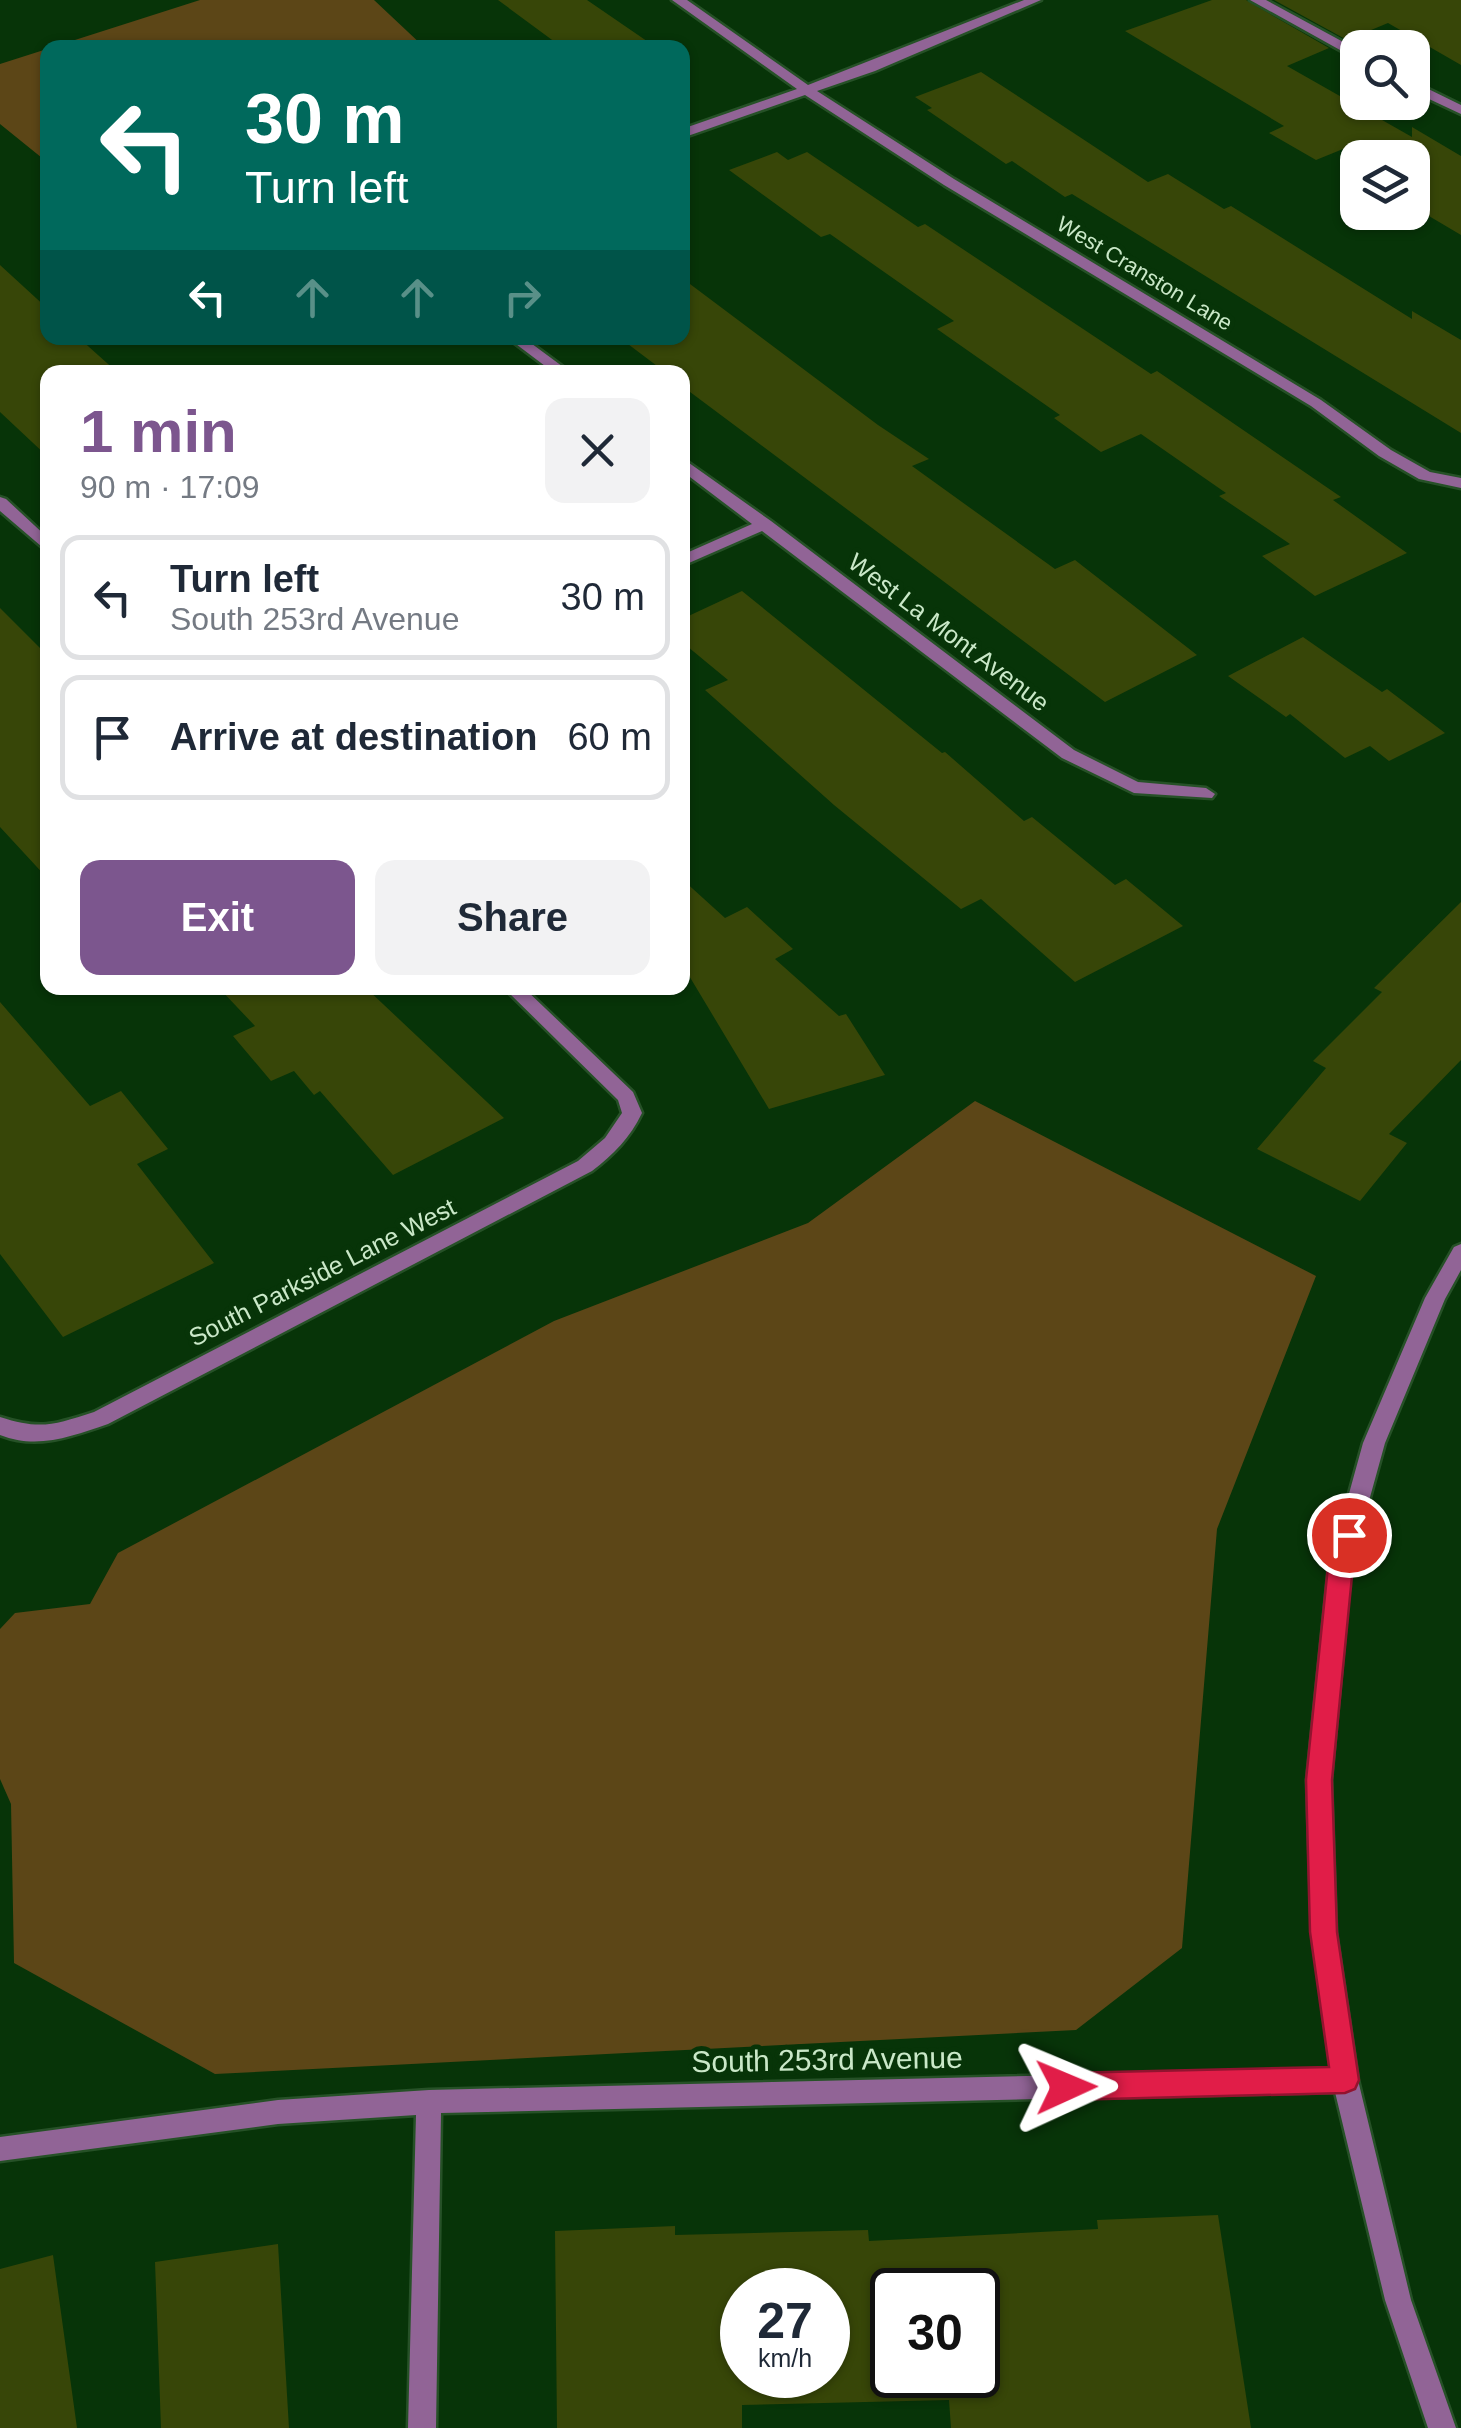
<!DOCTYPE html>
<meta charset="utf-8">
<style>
:root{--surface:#fff;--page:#f2f2f3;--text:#1f2937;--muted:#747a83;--line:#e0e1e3;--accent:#7c568e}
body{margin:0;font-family:Helvetica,sans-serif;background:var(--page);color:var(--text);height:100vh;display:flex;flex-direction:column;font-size:38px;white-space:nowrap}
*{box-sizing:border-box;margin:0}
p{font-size:32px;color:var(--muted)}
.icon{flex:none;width:55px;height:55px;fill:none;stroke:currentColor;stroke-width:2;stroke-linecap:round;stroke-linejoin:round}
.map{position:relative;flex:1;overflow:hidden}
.details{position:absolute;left:40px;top:365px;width:650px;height:630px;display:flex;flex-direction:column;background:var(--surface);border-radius:20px;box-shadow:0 2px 8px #0004}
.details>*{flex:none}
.top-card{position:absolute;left:40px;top:40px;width:650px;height:305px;border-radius:20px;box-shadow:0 2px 8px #0004;background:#00695c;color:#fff;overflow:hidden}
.buttons{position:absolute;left:1340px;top:30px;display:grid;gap:20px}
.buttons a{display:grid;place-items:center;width:90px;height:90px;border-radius:20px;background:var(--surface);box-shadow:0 2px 8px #0004;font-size:50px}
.speed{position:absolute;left:720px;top:2268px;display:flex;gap:20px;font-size:50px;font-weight:700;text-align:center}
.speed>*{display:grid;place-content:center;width:130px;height:130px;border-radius:50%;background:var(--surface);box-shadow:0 2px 8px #0004;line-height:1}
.speed small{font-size:25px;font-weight:400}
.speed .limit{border:5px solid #111;border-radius:15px;background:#fff;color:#111}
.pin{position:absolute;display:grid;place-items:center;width:85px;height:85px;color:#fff;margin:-42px;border:5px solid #fff;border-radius:50%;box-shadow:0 2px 10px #0007}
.me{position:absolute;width:110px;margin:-55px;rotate:89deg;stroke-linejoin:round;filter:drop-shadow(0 0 8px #0008)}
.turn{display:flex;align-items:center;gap:35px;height:210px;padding:0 40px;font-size:45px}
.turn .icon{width:130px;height:130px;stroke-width:2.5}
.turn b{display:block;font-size:70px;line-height:85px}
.lanes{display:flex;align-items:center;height:95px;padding:0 40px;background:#0003;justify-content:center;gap:50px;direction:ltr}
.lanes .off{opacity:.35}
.round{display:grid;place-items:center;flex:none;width:105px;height:105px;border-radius:20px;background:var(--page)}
.summary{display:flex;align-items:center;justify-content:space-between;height:170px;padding:0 40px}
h1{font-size:60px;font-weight:800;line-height:75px;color:var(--accent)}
.button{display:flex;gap:20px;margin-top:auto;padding:20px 40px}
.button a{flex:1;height:115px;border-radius:20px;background:var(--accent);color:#fff;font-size:40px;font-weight:800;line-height:115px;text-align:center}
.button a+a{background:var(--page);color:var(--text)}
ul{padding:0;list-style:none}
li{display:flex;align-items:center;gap:30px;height:125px;margin:0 20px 15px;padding:0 20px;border:5px solid var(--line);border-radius:20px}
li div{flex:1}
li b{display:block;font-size:38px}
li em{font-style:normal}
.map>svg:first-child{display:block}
.green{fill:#5c4617}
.building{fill:#374608;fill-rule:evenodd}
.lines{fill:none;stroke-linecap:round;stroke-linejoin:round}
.minor-casing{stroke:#265127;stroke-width:5}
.minor{fill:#916496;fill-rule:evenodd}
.route{fill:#e11d48;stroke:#92132f;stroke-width:2.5}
.labels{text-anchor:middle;stroke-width:10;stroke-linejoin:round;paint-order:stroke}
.far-street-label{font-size:22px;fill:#cae8c8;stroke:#073408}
.street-label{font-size:25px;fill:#cae8c8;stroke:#073408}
.near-street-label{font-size:30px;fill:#cae8c8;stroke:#073408}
</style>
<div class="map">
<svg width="1461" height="2428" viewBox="0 0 1461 2428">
<rect width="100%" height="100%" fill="#073408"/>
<!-- green -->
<path class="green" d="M200,0H374L424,47H53Z
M47,49H48L47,162L0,124V64Z
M975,1101L1316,1276L1217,1529L1182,1948L1076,2030L215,2074L14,1963L11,1804L0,1779V1629L15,1613L90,1604L118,1553L554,1321L808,1223Z"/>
<!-- building -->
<path class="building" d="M498,0H587L657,48H563Z
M1212,0H1246L1329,48L1287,66L1412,137V127L1461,156V235L1412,206V158H1358L1343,149L1316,160L1269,133L1284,126L1125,31Z
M1274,0H1461V65L1388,23L1347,40Z
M981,72L1148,182L1168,174L1224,209L1231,206L1412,319V311L1461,340V433L1072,194L1065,197L1012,161L1006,164L927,110L932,108L915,97Z
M777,152L788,160L807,152L918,227L925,224L1151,374L1157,371L1341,497L1333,500L1407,553L1315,596L1262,556L1290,544L1219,496L1226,493L1141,434L1101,452L1054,418L1060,415L937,329L954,321L830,234L821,237L729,170Z
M0,265L48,309V338H79L117,372H48V457L0,412Z
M682,278L878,425L929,459L912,466L1055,569L1075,560L1197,655L1105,702L682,386V372H665L620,338H682Z
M742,591L942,753L945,752L1024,821L1032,817L1115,885L1126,879L1183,926L1075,982L981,899L961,909L834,805L705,690L728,680L682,642V619Z
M0,608L48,656V879L0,827Z
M1303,637L1382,692L1387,689L1445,733L1389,761L1370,746L1345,758L1290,714L1286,717L1228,676Z
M682,879L725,918L747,907L793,949L775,959L839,1016L846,1014L885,1075L769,1109L682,964Z
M1461,902V1060L1389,1134L1407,1143L1360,1201L1257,1149L1326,1068L1313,1061L1382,992L1374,988Z
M219,988H366L504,1118L393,1175L320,1091L314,1095L294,1071L271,1081L233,1036L255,1026Z
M0,1002L90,1106L121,1091L168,1149L137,1164L214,1263L63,1337L0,1254Z
M1218,2215L1251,2428H951L949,2400L742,2405V2428H557L555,2231L675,2226V2235L868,2230L869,2241L1098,2229L1097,2220ZM742,2290H828V2375H742ZM892,2290H978V2375H892Z
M278,2244L289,2428H161L155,2262Z
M53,2255L77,2428H0V2269Z"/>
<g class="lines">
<defs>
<path id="minor" d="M672,0H687L808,85L1024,0H1041L875,71L817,91L954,179L1321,400L1391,450L1430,472L1461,478V488L1419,479L1379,456L1311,406L944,185L805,95L682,138V129L797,89Z
M1250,0H1266L1358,50V60Z
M1412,81L1461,105V114L1412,91Z
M508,338H524L570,372H553Z
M682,458L771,521L1074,750L1138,782L1206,788L1215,794L1212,798L1134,793L1062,758L762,531L682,566V555L752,524L682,471Z
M0,497L6,499L48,538V552L0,511Z
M504,988H524L633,1092L642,1113C630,1138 614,1154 592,1171L108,1424C72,1436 38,1450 0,1435V1417C40,1430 54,1425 94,1412L578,1161L605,1138L622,1113L618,1100Z
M1461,1244V1270L1445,1299L1385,1443L1351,1566L1331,1780L1336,1932L1358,2080L1411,2300L1456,2428H1428L1385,2300L1335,2092L441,2113L436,2428H408L416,2115L278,2124L0,2161V2137L278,2100L429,2090L1331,2069L1312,1932L1307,1780L1329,1566L1363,1443L1425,1298L1454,1247Z"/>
</defs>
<!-- minor casing -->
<use href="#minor" class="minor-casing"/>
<!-- minor -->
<use href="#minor" class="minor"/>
</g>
<!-- route -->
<path class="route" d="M1349,1525L1358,1528L1361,1535L1353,1566L1332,1780L1337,1932L1359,2080L1355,2089L1345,2093L1066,2100L1056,2096L1051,2087L1056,2077L1066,2073L1329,2067L1310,1932L1306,1780L1328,1566L1340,1528Z"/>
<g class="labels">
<!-- far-street labels -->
<g class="far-street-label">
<text transform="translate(1145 273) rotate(31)" y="8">West Cranston Lane</text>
</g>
<!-- street labels -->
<g class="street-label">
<text transform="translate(949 632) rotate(37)" y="9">West La Mont Avenue</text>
<text transform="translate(322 1272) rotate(-27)" y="9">South Parkside Lane West</text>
</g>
<!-- near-street labels -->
<g class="near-street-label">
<text transform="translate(827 2060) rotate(-1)" y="10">South 253rd Avenue</text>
</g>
</g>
</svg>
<div class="buttons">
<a><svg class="icon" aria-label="search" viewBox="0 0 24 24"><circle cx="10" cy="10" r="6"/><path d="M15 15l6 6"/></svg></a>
<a><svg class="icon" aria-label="layers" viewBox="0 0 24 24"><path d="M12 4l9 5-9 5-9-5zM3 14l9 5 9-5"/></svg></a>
</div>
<div class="speed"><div>27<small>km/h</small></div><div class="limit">30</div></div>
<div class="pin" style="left:1349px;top:1535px;background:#d93025"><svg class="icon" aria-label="arrive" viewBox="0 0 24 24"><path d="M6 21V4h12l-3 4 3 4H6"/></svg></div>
<svg class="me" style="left:1066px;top:2087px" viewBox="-20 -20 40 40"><path d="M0-17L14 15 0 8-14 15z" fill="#e11d48" stroke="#fff" stroke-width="4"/></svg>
<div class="top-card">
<div class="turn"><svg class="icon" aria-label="left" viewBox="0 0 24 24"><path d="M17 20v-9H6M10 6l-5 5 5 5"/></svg><div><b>30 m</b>Turn left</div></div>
<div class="lanes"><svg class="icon" aria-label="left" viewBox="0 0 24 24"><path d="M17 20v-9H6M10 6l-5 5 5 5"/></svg><svg class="icon off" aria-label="ahead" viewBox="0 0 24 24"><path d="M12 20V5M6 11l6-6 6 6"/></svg><svg class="icon off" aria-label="ahead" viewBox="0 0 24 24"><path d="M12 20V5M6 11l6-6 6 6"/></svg><svg class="icon off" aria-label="right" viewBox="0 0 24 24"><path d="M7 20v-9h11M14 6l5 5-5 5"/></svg></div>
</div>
<section class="details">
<div class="summary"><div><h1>1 min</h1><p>90 m · 17:09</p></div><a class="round"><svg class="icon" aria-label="close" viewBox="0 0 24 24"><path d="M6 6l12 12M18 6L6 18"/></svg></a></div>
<ul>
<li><svg class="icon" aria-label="left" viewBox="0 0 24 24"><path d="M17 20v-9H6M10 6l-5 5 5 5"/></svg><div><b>Turn left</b><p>South 253rd Avenue</p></div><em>30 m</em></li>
<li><svg class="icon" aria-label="arrive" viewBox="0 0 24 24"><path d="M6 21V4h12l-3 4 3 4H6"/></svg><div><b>Arrive at destination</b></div><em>60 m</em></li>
</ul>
<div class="button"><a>Exit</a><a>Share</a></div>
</section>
</div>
